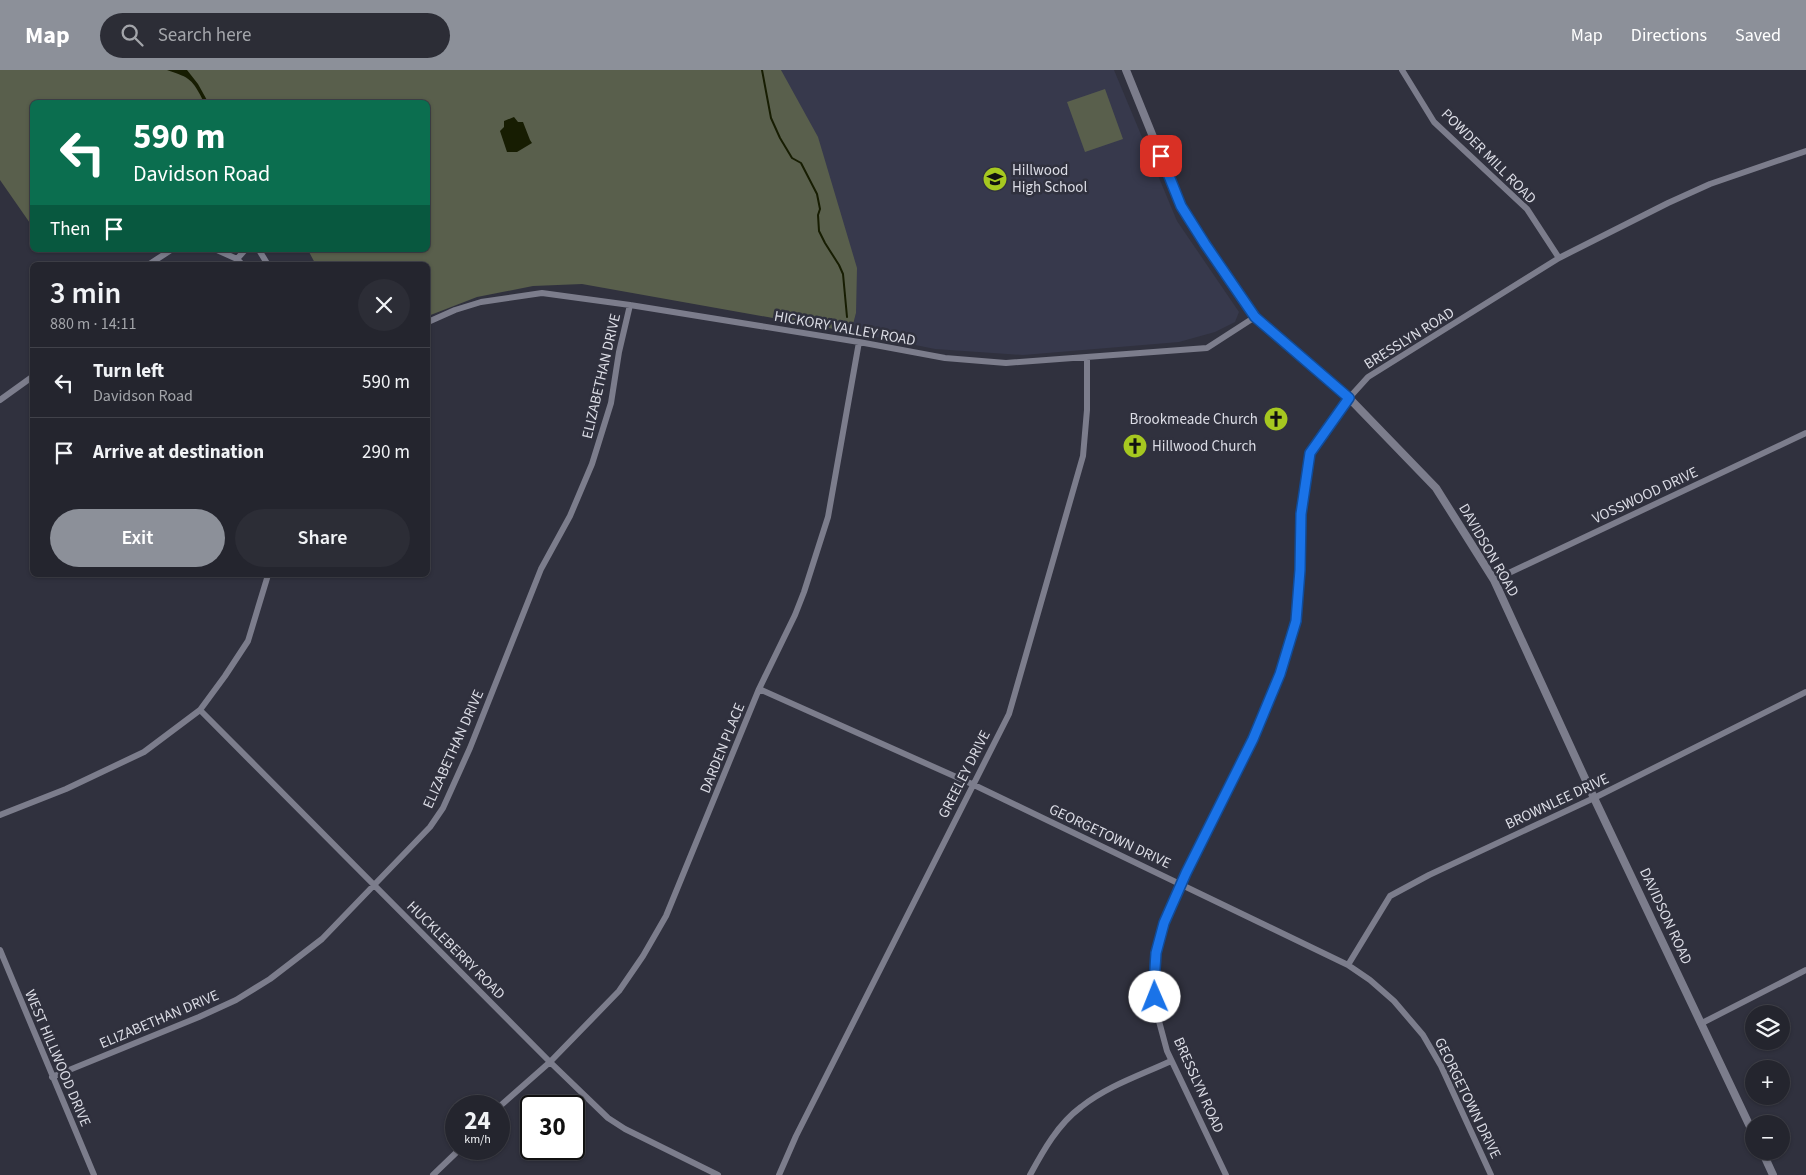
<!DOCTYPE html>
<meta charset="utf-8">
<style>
:root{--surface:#24252e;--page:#2c2d36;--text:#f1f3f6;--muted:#a3a5aa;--line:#41424a;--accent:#8c9099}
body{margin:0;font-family:"Source Sans 3",sans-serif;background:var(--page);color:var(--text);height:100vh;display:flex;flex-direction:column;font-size:19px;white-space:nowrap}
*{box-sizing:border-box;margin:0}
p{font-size:16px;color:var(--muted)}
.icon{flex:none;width:28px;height:28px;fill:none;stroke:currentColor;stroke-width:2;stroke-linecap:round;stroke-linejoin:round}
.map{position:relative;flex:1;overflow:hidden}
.panel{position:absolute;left:30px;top:192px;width:400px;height:315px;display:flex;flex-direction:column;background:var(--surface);border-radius:8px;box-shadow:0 1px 4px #0004,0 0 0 1px var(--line)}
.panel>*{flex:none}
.top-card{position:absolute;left:30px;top:30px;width:400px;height:152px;border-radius:8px;box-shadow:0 1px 4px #0004,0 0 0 1px var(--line);background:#0b6e4f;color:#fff;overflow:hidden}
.buttons{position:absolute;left:1745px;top:935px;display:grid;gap:10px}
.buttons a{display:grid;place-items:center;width:45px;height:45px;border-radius:50%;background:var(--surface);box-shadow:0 1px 4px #0004,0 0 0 1px var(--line);font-size:25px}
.speed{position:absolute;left:445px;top:1025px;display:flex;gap:10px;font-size:25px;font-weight:700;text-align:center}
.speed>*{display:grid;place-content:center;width:65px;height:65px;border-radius:50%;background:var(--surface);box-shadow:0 1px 4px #0004,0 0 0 1px var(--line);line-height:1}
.speed small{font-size:12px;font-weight:400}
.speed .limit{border:2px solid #111;border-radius:8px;background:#fff;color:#111}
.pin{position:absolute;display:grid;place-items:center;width:42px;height:42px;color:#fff;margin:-21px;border-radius:10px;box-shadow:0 2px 8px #0006}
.me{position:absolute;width:55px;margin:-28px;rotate:359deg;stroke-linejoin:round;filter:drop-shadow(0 0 4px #0008)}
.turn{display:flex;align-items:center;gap:18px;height:105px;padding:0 20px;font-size:22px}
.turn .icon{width:65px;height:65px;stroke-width:2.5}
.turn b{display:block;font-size:35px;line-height:42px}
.then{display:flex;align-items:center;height:48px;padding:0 20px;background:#0003;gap:10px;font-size:19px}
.round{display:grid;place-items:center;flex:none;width:52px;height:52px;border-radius:26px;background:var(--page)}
.headline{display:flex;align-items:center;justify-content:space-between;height:85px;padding:0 20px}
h1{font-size:30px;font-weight:600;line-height:38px}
.cta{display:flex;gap:10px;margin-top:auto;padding:10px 20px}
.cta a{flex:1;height:58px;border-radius:30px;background:var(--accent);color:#fff;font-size:20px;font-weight:600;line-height:58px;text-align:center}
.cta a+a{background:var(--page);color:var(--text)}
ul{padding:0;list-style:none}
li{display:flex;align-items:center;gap:15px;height:70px;padding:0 20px;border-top:1px solid var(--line)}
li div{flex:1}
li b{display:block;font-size:19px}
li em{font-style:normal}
header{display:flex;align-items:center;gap:30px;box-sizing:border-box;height:70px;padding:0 25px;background:var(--accent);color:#fff}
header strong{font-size:24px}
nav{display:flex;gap:28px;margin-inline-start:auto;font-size:18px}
.search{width:350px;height:45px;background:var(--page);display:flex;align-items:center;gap:12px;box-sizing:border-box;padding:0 18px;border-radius:28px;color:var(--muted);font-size:19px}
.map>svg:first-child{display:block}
.built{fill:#37394c}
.green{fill:#595f4c}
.water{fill:#171d02}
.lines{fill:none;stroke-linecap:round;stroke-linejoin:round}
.stream{stroke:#171d02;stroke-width:2}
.minor{stroke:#7c7d8c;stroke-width:6}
.tertiary{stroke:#7c7d8c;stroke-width:8}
.route-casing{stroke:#114b97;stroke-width:12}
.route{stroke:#1a73e8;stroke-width:9}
.labels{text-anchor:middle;stroke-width:5;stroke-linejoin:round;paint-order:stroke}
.street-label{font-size:15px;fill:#dbdce5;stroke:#30313e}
.poi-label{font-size:15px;fill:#dbdce5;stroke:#30313e;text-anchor:start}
</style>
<header>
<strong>Map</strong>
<div class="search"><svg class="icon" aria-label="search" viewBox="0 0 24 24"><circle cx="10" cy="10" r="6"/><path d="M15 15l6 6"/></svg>Search here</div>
<nav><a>Map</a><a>Directions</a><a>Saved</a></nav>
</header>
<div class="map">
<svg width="1806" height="1105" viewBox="0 0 1806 1105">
<rect width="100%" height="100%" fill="#30313e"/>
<!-- built -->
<path class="built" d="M781,0H1114L1177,151L1239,242L1235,252L1215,262L1179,272L1023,285L935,279L851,262L856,243Z"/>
<!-- green -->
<path class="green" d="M0,0H781L818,67L857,198L856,243L851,262L582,214L533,216L477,227L428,246V195H316L308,180H428V32H32V156L0,110Z
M1105,19L1123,69L1085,82L1067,32Z"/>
<!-- water -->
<path class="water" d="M167,0H187L198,14L208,32H204C192,9 191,8 167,0Z
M514,47L518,52H523L530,70L532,73L517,82H507L500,61L504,57V51Z"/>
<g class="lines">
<!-- stream -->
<path class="stream" d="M762,0L771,48L780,68L792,88L801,93L817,124L820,139L818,145L819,161L825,173L839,195L843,204L847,247"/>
<!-- minor -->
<path class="minor" d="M1402,0L1434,52L1527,139L1559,188
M217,180L237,189L243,195
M259,180L268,195
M237,189L245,180
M148,195L171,180
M428,252L455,240L481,232L542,223L630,235L859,272L945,288L1006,293L1207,278L1255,247
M0,330L32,307
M1494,510L1806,363
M759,619L972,714L1348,895L1370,910L1394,931L1423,965L1441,996L1491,1105
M200,640L550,992L608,1048L625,1059L718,1105
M0,745L66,719L144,682L200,640L225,606L248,571L268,505
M0,880L94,1105
M1348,895L1390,826L1429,805L1594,728L1806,622
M1702,953L1806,900
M52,1007L199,947L236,930L270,909L322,869L430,757L443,738L470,678L541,499L570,446L592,394L611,333L619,282L630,235
M499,1037L550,992L619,921L643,886L666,846L759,619L795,545L804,522L828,447L859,272
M433,1105L460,1079
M779,1105L796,1066L1009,644L1083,386L1087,340V288
M1030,1105C1043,1081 1058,1054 1081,1037C1107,1016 1141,1005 1171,991
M1226,1105L1167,981L1156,940L1154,914L1156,883L1164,853L1186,803L1253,669L1281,605L1296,551L1300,500L1301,444L1310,383L1349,328L1368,307L1559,188L1668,133L1710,114L1806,81"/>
<!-- tertiary -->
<path class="tertiary" d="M1126,0L1181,136L1205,174L1255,247L1349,328L1436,418L1494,510L1594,728L1754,1065
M1762,1081L1773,1105"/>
</g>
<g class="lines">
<defs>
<path id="route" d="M1155,927L1154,914L1156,883L1164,853L1186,803L1253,669L1280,604L1296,551L1300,500L1301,444L1310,383L1349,328L1255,247L1205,174L1181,136L1161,86"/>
</defs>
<!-- route casing -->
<use href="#route" class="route-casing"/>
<!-- route -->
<use href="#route" class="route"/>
</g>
<!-- icons -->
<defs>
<symbol id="school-disc" viewBox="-11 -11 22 22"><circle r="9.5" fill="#a6c820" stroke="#30313e"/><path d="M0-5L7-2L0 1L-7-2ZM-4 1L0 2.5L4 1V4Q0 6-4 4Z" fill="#111"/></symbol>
<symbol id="church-disc" viewBox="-11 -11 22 22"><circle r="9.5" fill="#a6c820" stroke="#30313e"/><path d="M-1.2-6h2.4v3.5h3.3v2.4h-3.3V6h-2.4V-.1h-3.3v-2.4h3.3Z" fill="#111"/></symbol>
</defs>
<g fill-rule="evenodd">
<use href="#school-disc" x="981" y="95" width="28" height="28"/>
<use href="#church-disc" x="1262" y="335" width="28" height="28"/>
<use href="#church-disc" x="1121" y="362" width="28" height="28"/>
</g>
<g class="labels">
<!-- street labels -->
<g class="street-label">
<text transform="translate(1489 86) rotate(45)" y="5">POWDER MILL ROAD</text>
<text transform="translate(845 258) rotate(10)" y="5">HICKORY VALLEY ROAD</text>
<text transform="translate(1409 268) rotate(-32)" y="5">BRESSLYN ROAD</text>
<text transform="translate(601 306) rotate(-77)" y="5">ELIZABETHAN DRIVE</text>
<text transform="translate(1645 425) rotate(-25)" y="5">VOSSWOOD DRIVE</text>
<text transform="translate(1489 480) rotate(60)" y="5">DAVIDSON ROAD</text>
<text transform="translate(722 678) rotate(-68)" y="5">DARDEN PLACE</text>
<text transform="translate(453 679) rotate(-66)" y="5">ELIZABETHAN DRIVE</text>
<text transform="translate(964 704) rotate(-63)" y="5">GREELEY DRIVE</text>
<text transform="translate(1557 731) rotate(-25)" y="5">BROWNLEE DRIVE</text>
<text transform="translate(1110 766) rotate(25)" y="5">GEORGETOWN DRIVE</text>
<text transform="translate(1666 846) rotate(65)" y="5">DAVIDSON ROAD</text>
<text transform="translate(456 880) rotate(45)" y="5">HUCKLEBERRY ROAD</text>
<text transform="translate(159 949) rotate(-23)" y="5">ELIZABETHAN DRIVE</text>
<text transform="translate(58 988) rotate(67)" y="5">WEST HILLWOOD DRIVE</text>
<text transform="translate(1199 1015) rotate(66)" y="5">BRESSLYN ROAD</text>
<text transform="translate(1468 1028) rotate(64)" y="5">GEORGETOWN DRIVE</text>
</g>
<!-- poi labels -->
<g class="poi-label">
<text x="1012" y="105">Hillwood<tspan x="1012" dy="17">High School</tspan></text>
<text x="1258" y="354" text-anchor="end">Brookmeade Church</text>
<text x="1152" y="381">Hillwood Church</text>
</g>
</g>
</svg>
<div class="buttons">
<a><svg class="icon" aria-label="layers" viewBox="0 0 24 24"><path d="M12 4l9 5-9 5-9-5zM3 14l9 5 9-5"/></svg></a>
<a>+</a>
<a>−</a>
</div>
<div class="speed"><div>24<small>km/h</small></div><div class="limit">30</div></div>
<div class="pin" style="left:1161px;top:86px;background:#d93025"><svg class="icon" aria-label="arrive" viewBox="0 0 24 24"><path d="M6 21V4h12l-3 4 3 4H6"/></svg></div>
<svg class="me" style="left:1155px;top:927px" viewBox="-20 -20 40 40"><circle r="19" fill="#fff"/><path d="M0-13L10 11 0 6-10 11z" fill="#1a73e8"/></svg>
<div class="top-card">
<div class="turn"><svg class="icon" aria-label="left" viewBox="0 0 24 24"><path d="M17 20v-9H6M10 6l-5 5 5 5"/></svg><div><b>590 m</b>Davidson Road</div></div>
<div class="then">Then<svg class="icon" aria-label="arrive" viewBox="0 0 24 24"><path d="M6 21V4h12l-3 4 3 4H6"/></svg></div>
</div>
<section class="panel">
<div class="headline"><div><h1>3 min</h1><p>880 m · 14:11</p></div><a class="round"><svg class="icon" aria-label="close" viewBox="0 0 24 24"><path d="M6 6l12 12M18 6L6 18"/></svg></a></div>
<ul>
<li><svg class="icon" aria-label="left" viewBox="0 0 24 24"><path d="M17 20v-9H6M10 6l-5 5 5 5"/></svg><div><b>Turn left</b><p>Davidson Road</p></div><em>590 m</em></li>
<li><svg class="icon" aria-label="arrive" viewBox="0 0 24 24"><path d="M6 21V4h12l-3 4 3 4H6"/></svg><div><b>Arrive at destination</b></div><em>290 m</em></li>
</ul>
<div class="cta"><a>Exit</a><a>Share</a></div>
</section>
</div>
